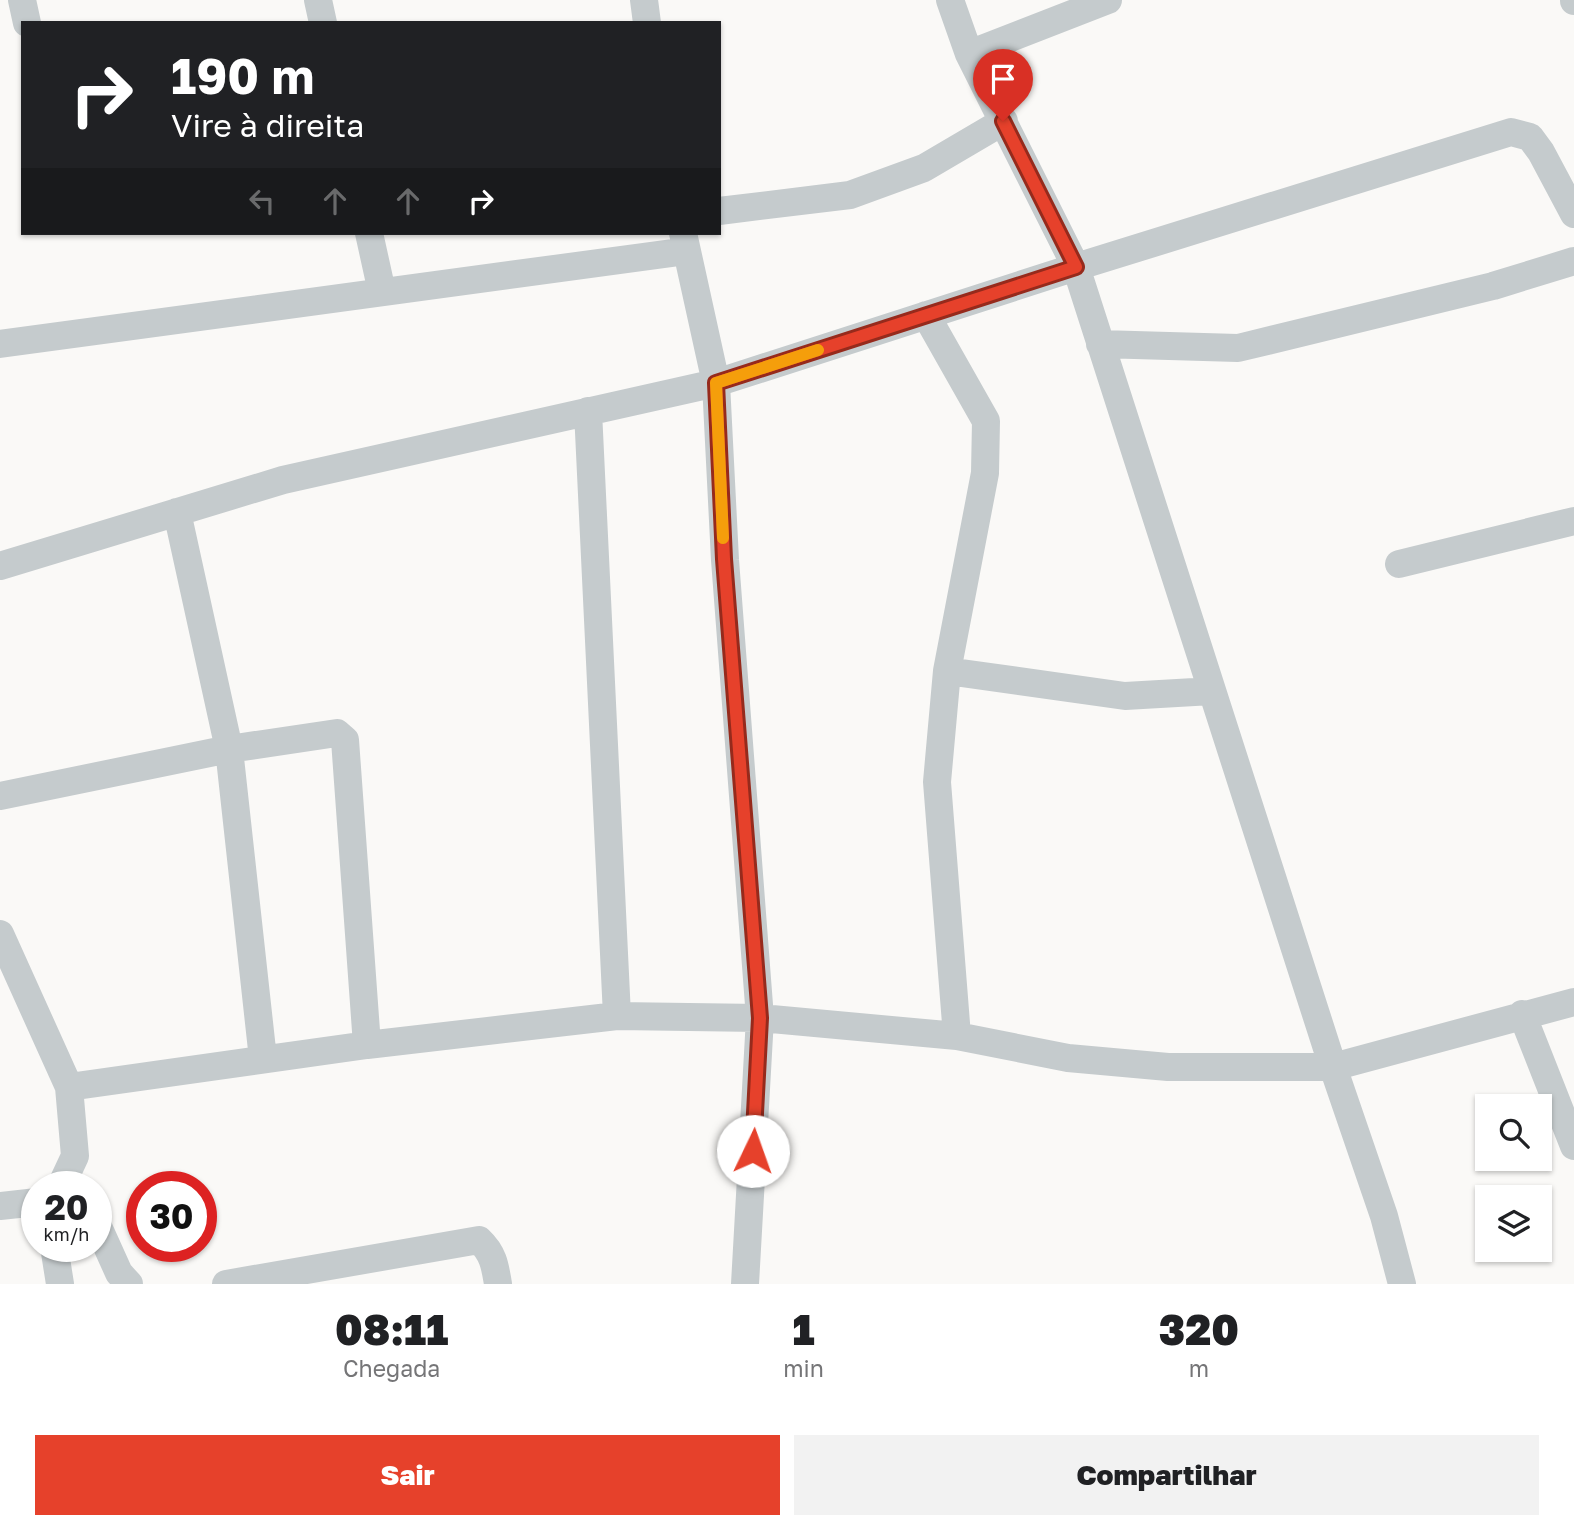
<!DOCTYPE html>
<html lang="pt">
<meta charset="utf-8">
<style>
:root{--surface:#fff;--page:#f2f2f2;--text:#202124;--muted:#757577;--accent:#e6412b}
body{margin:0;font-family:"Golos Text",sans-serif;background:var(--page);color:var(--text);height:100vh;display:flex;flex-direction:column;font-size:26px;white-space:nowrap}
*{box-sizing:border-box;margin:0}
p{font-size:23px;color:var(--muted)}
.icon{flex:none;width:38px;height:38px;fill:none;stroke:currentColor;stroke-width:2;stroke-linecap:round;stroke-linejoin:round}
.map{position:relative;height:1284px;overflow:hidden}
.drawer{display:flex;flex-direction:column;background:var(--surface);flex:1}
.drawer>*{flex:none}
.hud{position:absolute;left:21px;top:21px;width:700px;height:214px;border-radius:0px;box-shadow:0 2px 5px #0004;background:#202124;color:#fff;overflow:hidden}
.buttons{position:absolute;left:1475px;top:1094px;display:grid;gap:14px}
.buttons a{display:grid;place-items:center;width:77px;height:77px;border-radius:0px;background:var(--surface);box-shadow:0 2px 5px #0004;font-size:35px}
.speed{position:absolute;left:21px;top:1171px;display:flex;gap:14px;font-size:35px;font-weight:700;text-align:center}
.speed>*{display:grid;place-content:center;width:91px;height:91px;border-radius:50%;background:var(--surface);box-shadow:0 2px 5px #0004;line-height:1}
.speed small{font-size:18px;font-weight:400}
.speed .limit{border:10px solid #d22;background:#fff;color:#111}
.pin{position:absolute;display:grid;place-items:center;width:60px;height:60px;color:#fff;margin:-72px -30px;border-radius:50% 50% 50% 0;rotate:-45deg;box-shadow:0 0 7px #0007}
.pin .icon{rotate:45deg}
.me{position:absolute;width:77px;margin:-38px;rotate:3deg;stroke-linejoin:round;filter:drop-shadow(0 0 5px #0008)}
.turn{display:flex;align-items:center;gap:24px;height:147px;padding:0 35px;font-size:32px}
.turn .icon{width:91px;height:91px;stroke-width:2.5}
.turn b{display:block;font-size:49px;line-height:60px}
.lanes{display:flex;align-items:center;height:66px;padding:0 35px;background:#0003;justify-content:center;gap:35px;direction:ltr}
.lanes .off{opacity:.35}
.eta{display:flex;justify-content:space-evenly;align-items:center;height:119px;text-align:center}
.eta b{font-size:42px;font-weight:800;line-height:49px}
.button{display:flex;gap:14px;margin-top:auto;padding:14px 35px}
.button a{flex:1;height:80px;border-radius:0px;background:var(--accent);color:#fff;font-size:28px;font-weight:800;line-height:80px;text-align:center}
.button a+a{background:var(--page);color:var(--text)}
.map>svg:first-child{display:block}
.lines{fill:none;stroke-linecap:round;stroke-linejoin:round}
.minor{stroke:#c5cbcd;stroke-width:28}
.route-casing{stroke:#962a1c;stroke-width:18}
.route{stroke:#e6412b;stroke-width:12}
.slow{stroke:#f59e0b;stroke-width:12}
</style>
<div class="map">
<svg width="1574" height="1284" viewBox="0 0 1574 1284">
<rect width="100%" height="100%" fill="#faf9f7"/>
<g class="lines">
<!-- minor -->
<path class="minor" d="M22,0L27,23
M318,0L323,23
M644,0L647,23
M950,0L969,54L1076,267L1333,1067L1384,1216L1402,1284
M1574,0V1
M969,54L1108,0
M719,211L850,195L924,168L1004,121
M369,233L382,292
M683,233L716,383L725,560L760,1018L745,1284
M926,315L986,421L985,473L947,671L937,782L957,1036
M0,344L687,251
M1100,344L1238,348L1493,286L1574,261
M588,411L617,1016
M177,512L229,749L263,1059
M1399,564L1574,521
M0,566L283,480L716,383L1076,267L1511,132L1530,137L1541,152L1574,214
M947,671L1125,696L1212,691
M0,796L229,749L337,733L345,740L367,1045
M0,934L69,1087L75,1156L61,1186
M1522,1014L1574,1146
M69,1087L367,1045L617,1016L760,1018L957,1036L1068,1058L1168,1067H1333L1574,1002
M0,1206L37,1202
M96,1222L119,1273L129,1284
M54,1246L60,1284
M226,1284L479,1240C493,1253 495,1265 498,1284"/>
</g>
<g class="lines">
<defs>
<path id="route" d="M753,1151L760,1018L724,559L716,383L1076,267L1003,121"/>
</defs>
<!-- route casing -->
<use href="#route" class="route-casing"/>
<!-- route -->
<use href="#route" class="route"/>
<!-- slow -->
<path class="slow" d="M723,538L716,383L818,350"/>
</g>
</svg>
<div class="buttons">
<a><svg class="icon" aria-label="search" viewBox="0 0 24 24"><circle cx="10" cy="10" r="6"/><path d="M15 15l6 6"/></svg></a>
<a><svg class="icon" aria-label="layers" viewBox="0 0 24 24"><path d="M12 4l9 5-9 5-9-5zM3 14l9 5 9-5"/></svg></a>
</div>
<div class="speed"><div>20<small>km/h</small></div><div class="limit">30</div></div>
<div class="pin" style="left:1003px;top:121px;background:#d93025"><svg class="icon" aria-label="arrive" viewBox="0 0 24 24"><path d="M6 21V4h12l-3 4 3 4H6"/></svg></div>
<svg class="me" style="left:753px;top:1151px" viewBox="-20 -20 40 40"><circle r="19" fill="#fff"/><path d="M0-13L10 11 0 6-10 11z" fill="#e6412b"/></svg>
<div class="hud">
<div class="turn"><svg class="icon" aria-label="right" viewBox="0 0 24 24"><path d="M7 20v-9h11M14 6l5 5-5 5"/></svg><div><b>190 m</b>Vire à direita</div></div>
<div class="lanes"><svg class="icon off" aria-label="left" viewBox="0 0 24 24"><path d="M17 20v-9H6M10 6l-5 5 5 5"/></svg><svg class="icon off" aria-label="ahead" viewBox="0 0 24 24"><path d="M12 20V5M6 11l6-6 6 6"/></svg><svg class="icon off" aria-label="ahead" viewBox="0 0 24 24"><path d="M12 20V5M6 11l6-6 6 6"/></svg><svg class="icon" aria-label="right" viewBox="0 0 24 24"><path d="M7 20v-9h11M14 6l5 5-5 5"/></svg></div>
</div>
</div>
<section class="drawer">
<div class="eta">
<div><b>08:11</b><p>Chegada</p></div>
<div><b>1</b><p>min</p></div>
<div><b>320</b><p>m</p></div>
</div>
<div class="button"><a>Sair</a><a>Compartilhar</a></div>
</section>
